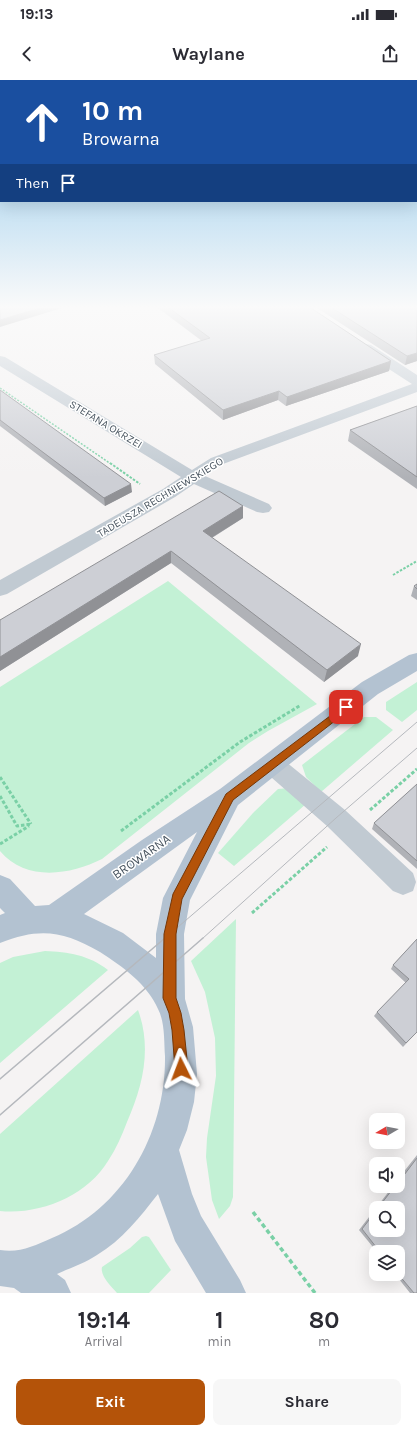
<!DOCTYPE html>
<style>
:root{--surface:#fff;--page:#f7f7f7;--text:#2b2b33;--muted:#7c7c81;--accent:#b45309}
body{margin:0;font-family:Karla,sans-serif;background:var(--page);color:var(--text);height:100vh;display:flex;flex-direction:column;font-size:15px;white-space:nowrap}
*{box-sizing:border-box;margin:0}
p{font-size:13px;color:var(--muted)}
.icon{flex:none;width:22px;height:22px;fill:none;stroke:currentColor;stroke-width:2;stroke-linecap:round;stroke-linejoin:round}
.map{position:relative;height:1213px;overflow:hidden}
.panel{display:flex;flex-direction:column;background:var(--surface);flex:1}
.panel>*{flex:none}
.banner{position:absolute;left:0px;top:0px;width:417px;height:122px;box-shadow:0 4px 16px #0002;background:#1a4fa0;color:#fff;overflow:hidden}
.needle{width:26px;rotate:260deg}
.tools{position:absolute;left:369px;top:1033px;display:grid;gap:8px}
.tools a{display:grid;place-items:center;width:36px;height:36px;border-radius:8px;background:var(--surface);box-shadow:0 4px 16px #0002;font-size:20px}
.pin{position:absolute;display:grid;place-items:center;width:34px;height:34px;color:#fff;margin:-17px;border-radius:8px;box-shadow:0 2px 6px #0006}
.me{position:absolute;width:44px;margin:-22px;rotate:357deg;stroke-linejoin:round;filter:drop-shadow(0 0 3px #0008)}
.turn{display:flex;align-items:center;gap:14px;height:84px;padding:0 16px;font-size:18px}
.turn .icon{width:52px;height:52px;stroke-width:2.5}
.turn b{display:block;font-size:28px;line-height:34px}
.then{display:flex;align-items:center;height:38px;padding:0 16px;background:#0003;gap:8px;font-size:15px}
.eta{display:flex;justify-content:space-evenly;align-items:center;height:68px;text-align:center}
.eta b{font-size:24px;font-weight:700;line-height:28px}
.button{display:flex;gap:8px;margin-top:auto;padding:8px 16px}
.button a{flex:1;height:46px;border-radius:8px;background:var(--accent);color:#fff;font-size:16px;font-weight:700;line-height:46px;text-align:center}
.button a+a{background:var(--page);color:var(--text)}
.status{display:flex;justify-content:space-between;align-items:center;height:28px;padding:0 20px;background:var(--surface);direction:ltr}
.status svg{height:11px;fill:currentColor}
header{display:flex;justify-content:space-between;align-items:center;height:52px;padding:0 16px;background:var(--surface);font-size:18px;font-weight:700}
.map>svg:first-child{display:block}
.green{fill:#c3f1d5}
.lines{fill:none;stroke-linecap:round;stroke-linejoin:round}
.path-far3{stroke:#7ad0a6;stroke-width:1.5;stroke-dasharray:2 1.5;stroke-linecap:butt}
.path-far2{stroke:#7ad0a6;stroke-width:2;stroke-dasharray:2.5 1.5;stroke-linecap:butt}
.path-far1{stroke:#7ad0a6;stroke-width:3;stroke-dasharray:3.5 2;stroke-linecap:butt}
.path{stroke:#7ad0a6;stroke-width:3.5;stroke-dasharray:4.5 3;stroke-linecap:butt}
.minor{fill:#c1cad2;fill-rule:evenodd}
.major{fill:#b3c2d1;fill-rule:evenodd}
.tram-far1{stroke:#b5b8bd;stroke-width:1}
.tram{stroke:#b5b8bd;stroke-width:1.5}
.wall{fill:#b0b2b7;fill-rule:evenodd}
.shaded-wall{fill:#909195}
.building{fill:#cdcfd5;stroke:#909195}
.route{fill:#b45309;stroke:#753606}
.labels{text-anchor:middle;stroke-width:3;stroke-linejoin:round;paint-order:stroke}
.far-street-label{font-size:11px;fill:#4a5661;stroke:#fff}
.street-label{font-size:13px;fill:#4a5661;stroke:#fff}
</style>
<div class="status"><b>19:13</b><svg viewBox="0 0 49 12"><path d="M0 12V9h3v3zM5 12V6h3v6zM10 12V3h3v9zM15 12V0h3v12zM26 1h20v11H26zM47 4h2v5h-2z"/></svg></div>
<header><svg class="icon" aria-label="back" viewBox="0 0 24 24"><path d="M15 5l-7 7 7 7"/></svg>Waylane<svg class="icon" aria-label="share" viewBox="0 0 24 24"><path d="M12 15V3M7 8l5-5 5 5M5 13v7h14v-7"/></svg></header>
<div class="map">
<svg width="417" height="1213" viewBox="0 0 417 1213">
<rect width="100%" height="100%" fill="#f5f3f3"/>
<!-- green -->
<path class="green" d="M168,501L317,624L268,651L249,663L102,779C70,795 26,802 0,771V607Z
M417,602V630L402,642L386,630V622Z
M364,637H376L393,650L321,712L306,697L302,685Z
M289,708L306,724L234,786L218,773L253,733L278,709Z
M236,839L233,1117L230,1126L219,1139L212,1120L206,1077L207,1058L216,996L215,958L205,912L191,881Z
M45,871C68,872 89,875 108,890L0,983V883L13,877Z
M138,930C152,968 143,1006 127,1042C122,1055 116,1069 108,1081C87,1116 40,1135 0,1131V1054Z
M146,1156L149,1157L171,1190L149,1213H117C111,1206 100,1196 102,1187L130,1168L142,1157Z"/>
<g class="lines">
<!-- path-far3 -->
<path class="path-far3" d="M0,308L111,384"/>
<!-- path-far2 -->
<path class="path-far2" d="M110,383L140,404
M393,495L417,481"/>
<!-- path-far1 -->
<path class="path-far1" d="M0,697L31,744
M0,716L17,746L31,744
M370,730L417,689
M121,751L240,662L301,625
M0,764L29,746
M252,833L327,767"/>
<!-- path -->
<path class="path" d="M253,1132L315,1213"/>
<!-- minor -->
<path class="minor" d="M366,264L371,265L417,295V312L223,384L205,396L269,424L272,428L269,432L263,433L257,432L194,404L175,417L7,514L0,516V500L163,409L181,397L0,286V276L5,277L192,390L211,378L412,304L361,271L359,268L361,265Z
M272,674L280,677L345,730L413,793L416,802L413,811L403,815L393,811L327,746L264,691L260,684L264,677Z"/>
<!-- major -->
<path class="major" d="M417,573V591L378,614L238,725L190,820L184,854L185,919L193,947L197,994L194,1022L187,1050L179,1070L192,1114L201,1136L240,1200L246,1213H206L175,1161L158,1114C140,1137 122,1160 97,1175C85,1183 70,1188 57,1194L65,1200L71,1213H21L14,1208L0,1206V1170C20,1173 34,1166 52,1158C124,1128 166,1053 165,976C164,962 165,942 158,929C148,905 122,886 100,872C64,851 40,847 0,863V835L5,833L0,828V795L10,799L35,826L49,825L142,760L220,709L362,602L409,575ZM197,752L163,818L156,854V878L123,853L84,834Z"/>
<!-- tram-far1 -->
<path class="tram-far1" d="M164,859L417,642
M202,859L336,738L417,668"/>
<!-- tram -->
<path class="tram" d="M0,999L165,858
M0,1035L203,858"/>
</g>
<!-- wall -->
<path class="wall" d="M158,228H311L391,281L389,291L286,326L278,320L223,340L155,284L154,275L202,261Z
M317,228H417V281L405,285Z
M0,310L132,412L105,426L0,346Z
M417,326V409L348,361L350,350Z
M243,426V438L212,458L358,576L324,602L171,483L0,591V540Z
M417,504V520L411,516L414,506Z
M417,704V789L372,749L374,743Z
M417,859V952L403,967L374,936L377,932L406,903L391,889L393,885Z
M417,1075V1213H410L395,1194H398V1172H377L359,1150L393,1106H398V1099ZM376,1128H398L376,1150Z"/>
<!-- shaded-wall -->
<path class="shaded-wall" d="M40,228H62L0,247V240Z
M417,273V281L405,285L407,276Z
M391,281L389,291L286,326L287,317Z
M279,311L278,320L223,340V330Z
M131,404L132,412L105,426L104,418Z
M243,426V438L203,463V451Z
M171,471V483L0,591V577Z
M361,564L358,576L324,602L327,590Z"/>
<!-- building -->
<path class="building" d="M0,228H40L0,240Z
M169,228H311L391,281L287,317L279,311L223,330L154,275L210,258Z
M332,228H417V273L407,276Z
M0,310L131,404L104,418L0,340Z
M417,326V397L350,350Z
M219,411L243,426L203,451L361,564L327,590L171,471L0,577V540Z
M417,504V509L414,506Z
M417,704V781L374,743Z
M417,859V952L406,963L377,932L409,899L393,885Z
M417,1078V1213H414L398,1194V1172H380L362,1149L376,1131V1150H398V1128H378L395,1106H398V1103Z"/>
<!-- sky -->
<linearGradient id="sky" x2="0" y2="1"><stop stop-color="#85c3ea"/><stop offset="0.57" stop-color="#fafafa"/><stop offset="1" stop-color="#fafafa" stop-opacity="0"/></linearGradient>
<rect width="417" height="398" fill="url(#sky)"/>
<!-- route -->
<path class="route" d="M346,624L349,625L350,627L349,630L233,720L182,819L176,854V918L181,933L184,950L188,989L186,994L181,996L177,994L175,989L172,950L169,933L163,918L164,854L173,814L226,714Z"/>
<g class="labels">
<!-- far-street labels -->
<g class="far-street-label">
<text transform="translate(106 344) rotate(31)" y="4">STEFANA OKRZEI</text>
<text transform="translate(160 417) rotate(-31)" y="4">TADEUSZA RECHNIEWSKIEGO</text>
</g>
<!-- street labels -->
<g class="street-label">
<text transform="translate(141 776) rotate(-35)" y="5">BROWARNA</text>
</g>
</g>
</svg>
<div class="tools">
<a><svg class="needle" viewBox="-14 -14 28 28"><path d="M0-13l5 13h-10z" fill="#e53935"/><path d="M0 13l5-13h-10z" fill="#7c7c81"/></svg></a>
<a><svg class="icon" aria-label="sound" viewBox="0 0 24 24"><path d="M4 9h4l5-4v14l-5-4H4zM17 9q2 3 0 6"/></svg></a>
<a><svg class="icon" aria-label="search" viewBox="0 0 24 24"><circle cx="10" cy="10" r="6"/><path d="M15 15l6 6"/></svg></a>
<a><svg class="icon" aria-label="layers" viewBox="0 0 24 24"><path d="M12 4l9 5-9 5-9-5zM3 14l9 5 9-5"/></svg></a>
</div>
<div class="pin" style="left:346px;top:627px;background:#d93025"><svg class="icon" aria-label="arrive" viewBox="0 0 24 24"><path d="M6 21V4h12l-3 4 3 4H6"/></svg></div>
<svg class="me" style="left:181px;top:989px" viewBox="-20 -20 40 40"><path d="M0-17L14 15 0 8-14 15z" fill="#b45309" stroke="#fff" stroke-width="4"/></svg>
<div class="banner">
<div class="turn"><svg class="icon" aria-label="ahead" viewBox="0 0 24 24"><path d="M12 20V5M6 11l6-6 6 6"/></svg><div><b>10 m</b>Browarna</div></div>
<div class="then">Then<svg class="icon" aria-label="arrive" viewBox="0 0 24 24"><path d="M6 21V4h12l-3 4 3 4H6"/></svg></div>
</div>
</div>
<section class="panel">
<div class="eta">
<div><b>19:14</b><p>Arrival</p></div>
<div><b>1</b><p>min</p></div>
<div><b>80</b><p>m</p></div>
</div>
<div class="button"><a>Exit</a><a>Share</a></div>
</section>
